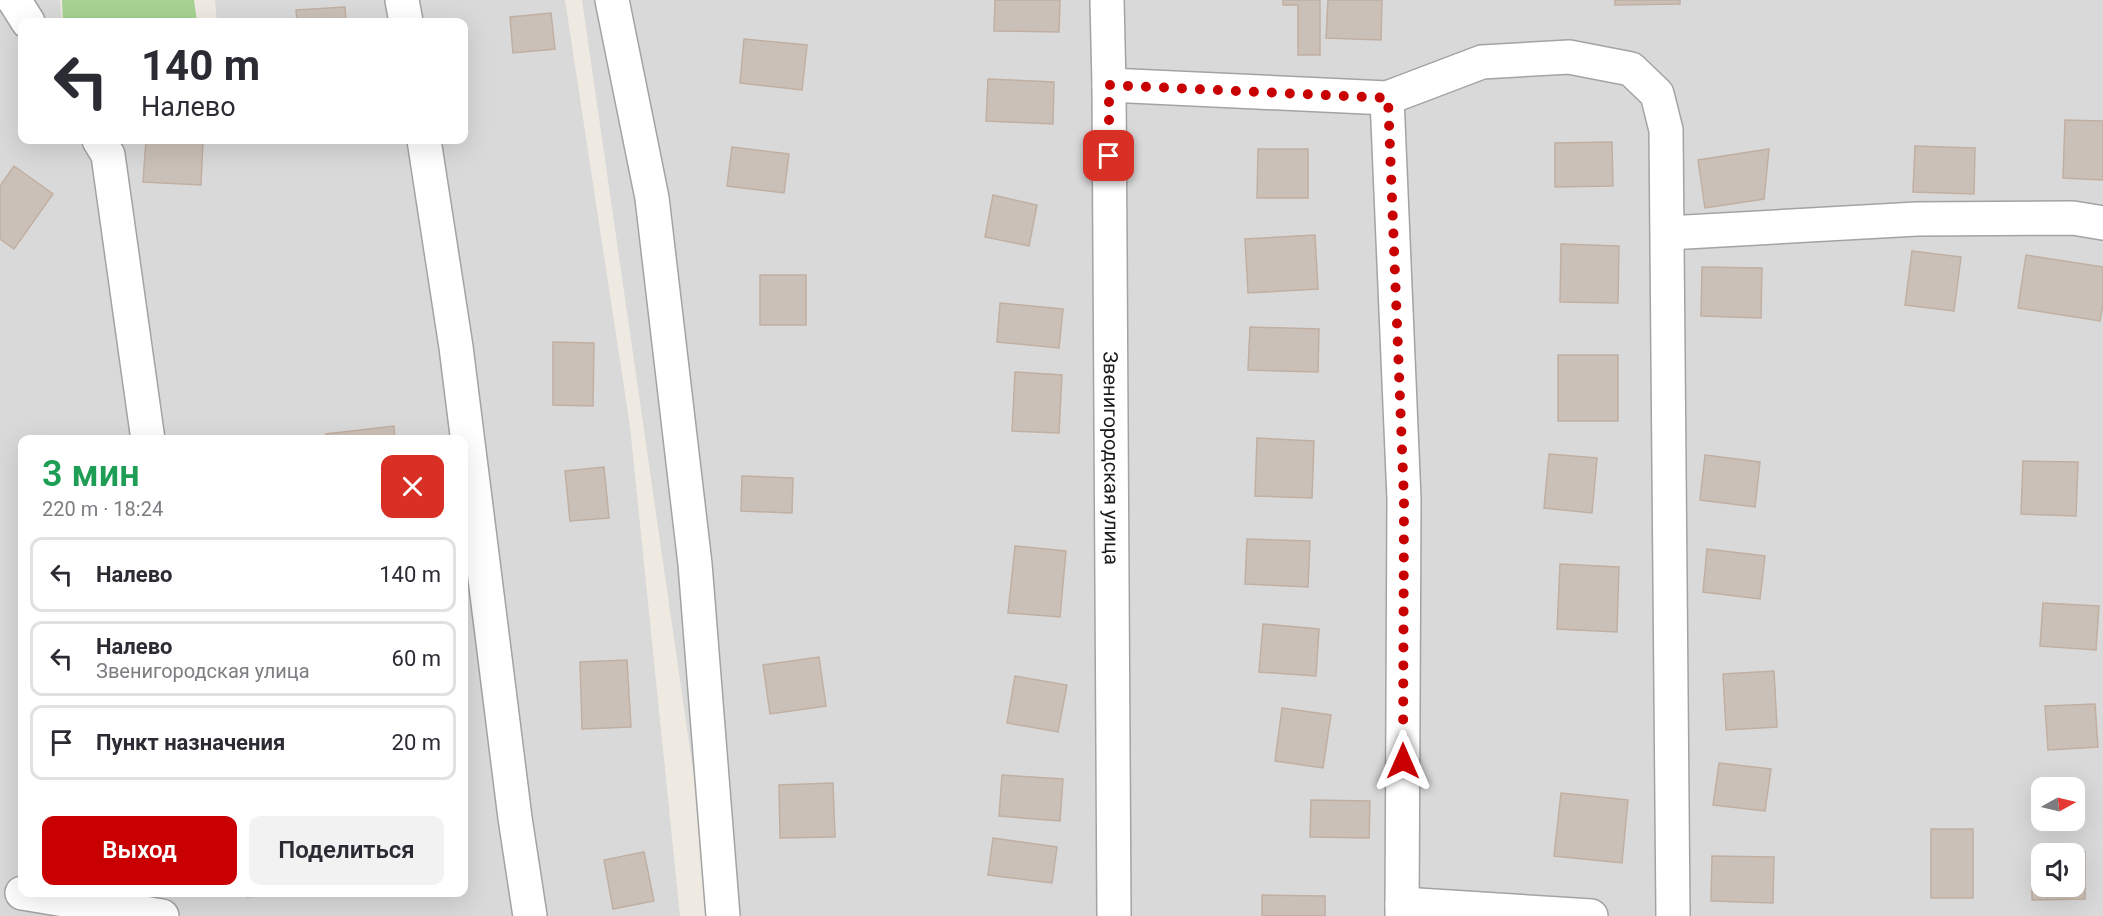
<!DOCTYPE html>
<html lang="ru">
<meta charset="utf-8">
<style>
:root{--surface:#fff;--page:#f2f2f3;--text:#2b2b33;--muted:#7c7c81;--line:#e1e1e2;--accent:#c80002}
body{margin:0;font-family:Roboto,sans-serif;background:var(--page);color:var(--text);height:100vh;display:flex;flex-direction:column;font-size:22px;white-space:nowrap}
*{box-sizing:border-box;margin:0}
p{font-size:20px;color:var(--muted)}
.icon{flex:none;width:33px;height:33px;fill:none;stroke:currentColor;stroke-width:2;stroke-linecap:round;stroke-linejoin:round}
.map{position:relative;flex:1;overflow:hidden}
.details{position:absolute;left:18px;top:435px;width:450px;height:462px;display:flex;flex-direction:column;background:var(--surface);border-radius:12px;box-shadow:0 6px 24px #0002}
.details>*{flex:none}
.top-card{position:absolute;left:18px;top:18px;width:450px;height:126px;border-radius:12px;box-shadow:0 6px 24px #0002;background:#fff;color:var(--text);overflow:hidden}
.needle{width:39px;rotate:82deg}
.tools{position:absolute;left:2031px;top:777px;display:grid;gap:12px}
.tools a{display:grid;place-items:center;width:54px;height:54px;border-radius:12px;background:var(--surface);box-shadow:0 6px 24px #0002;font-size:30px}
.pin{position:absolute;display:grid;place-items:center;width:51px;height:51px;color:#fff;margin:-26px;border-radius:12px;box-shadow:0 3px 9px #0006}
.me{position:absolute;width:66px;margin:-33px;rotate:0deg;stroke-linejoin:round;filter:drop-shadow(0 0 4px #0008)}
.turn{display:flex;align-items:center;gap:21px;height:126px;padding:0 24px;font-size:27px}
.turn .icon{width:78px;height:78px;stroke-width:2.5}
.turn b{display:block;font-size:42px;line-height:51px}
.round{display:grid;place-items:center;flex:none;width:63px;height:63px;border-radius:12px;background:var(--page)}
.overview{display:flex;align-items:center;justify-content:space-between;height:102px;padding:0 24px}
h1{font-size:36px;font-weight:600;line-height:45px;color:#1e9e55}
.cta{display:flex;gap:12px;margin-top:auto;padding:12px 24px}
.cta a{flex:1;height:69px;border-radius:12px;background:var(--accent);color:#fff;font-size:24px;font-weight:600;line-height:69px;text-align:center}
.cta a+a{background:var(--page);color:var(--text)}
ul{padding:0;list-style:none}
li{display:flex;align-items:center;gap:18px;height:75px;margin:0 12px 9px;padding:0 12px;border:3px solid var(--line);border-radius:12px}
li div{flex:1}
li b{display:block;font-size:22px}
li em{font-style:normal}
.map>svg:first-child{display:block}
.residential{fill:#dad9d9;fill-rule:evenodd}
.forest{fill:#a5d292}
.building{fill:#cbc0b7;stroke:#c1afa2;stroke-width:1.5;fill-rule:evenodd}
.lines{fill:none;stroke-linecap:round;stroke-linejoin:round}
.minor-casing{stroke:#a3a3a3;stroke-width:36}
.minor{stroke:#fff;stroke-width:33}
.route{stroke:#c80002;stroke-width:10;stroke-dasharray:0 18}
.labels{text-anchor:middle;stroke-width:4.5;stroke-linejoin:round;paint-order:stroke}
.street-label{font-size:20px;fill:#1c1c1c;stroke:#fff}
</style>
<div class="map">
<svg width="2103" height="916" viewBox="0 0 2103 916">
<rect width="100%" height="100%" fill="#efeae1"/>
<!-- residential -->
<path class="residential" d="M0,0H60L62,22H22V140H464V22H217L215,0H565L630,426L680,916H0ZM22,440H464V892H22Z
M582,0H2103V916H714ZM2042,788H2074V820H2042ZM2042,854H2074V886H2042Z"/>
<!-- forest -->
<path class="forest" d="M62,0H194L197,22H63Z"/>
<!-- building -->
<path class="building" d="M995,0H1060L1059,32L994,31Z
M1283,0H1320V55H1298V5H1283Z
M1328,0H1382L1381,40L1326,38Z
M1615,0H1680V4L1615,5Z
M345,7L346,22H297L296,10Z
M551,13L555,49L513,53L510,17Z
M744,39L807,45L802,90L740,83Z
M988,79L1054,82L1053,124L986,121Z
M2065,120L2103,121V180L2063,178Z
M146,140H203L201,185L143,182Z
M1612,142L1613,186L1555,187V143Z
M1915,146L1975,148L1974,194L1913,192Z
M732,147L789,154L784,193L727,186Z
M1258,149H1308V198H1257Z
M1769,149L1764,199L1705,208L1698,160Z
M14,166L53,194L14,249L0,239V186Z
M993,195L1037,205L1029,246L985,237Z
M1315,235L1318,289L1248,293L1245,239Z
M1561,244L1619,246L1618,303L1560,302Z
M1912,251L1961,257L1954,311L1905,305Z
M2026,255L2103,267V304L2100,321L2018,308Z
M1702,267L1762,268L1761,318L1701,316Z
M760,275H806V325H760Z
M1000,303L1063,309L1059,348L997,342Z
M1250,327L1319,329L1318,372L1248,370Z
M553,342L594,343L593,406L553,405Z
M1558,355H1618V421H1558Z
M1015,372L1062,375L1059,433L1012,431Z
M394,426L395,440H327L326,434Z
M1257,438L1314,441L1312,498L1255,496Z
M1549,454L1597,458L1592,513L1544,508Z
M1705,455L1760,462L1755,507L1700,500Z
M2023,461L2078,462L2076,516L2021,514Z
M604,467L609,518L570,521L565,471Z
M742,476L793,478L792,513L741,511Z
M1247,539L1310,541L1308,587L1245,584Z
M1015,546L1066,551L1060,617L1008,613Z
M1707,549L1765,556L1760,599L1703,592Z
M1560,564L1619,567L1617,632L1557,629Z
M2043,603L2099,606L2096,650L2040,646Z
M1263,624L1319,629L1316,676L1259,672Z
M819,657L826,706L770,714L763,665Z
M627,660L631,727L582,729L580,662Z
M1774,671L1777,727L1726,730L1723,674Z
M1015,676L1067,685L1058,732L1007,723Z
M2095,704L2098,747L2048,750L2045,706Z
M1282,708L1331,715L1323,768L1275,761Z
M1719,763L1771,769L1765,811L1713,805Z
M1002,775L1063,779L1060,821L999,816Z
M833,783L835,837L780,838L779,785Z
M1561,793L1628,800L1622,863L1554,856Z
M1311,800L1370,801L1369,838L1310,837Z
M1931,829H1973V898H1931Z
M993,838L1057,847L1052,883L988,875Z
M644,852L654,901L613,909L604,860Z
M2085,852V899L2032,900V853ZM2042,854H2074V886H2042Z
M1712,856L1774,857L1773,903L1711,901Z
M247,892H286V894L247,897Z
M1262,895L1325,896V916H1262Z"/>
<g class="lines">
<defs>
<g id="minor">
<path d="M14,0L28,22"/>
<path d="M402,0L406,22"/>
<path d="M612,0L652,198L695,564L723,916"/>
<path id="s1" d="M1107,0L1109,85L1114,916"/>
<path d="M1109,85L1387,98L1482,62L1569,57L1631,69L1657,94L1666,130L1673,916"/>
<path d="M1387,98L1404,499L1402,916"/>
<path d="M99,140L108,155L148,440"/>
<path d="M424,140L456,347L515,818L530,916"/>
<path d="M1668,233L1917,219L2073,218L2103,223"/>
<path d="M22,893L162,916"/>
<path d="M1402,904L1591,916"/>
</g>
</defs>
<!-- minor casing -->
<use href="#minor" class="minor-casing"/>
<!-- minor -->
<use href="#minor" class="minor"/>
</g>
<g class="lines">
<!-- route -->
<path class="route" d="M1109,156V85L1388,98L1404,499L1403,761"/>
</g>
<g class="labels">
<!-- street labels -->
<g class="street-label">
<text dy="7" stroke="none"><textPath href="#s1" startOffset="458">Звенигородская улица</textPath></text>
</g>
</g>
</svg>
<div class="tools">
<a><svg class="needle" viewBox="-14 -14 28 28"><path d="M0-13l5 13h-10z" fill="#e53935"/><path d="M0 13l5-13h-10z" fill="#7c7c81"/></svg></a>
<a><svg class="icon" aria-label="sound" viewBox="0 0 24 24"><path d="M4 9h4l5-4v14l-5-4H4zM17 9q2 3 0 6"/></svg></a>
</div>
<div class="pin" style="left:1109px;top:156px;background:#d93025"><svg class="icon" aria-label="arrive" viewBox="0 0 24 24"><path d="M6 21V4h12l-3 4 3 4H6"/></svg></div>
<svg class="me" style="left:1403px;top:761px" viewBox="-20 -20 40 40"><path d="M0-17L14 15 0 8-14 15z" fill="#c80002" stroke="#fff" stroke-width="4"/></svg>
<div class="top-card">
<div class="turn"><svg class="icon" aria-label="left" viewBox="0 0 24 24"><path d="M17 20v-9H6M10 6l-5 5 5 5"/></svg><div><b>140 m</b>Налево</div></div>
</div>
<section class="details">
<div class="overview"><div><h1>3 мин</h1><p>220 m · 18:24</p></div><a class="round" style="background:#d93025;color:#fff"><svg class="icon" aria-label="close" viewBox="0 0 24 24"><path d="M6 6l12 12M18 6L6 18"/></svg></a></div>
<ul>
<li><svg class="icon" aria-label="left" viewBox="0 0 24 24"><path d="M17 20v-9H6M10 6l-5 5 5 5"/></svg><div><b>Налево</b></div><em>140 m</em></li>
<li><svg class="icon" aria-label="left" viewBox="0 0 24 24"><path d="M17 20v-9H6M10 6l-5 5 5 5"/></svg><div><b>Налево</b><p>Звенигородская улица</p></div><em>60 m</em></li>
<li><svg class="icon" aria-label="arrive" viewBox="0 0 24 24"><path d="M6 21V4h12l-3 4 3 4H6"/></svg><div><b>Пункт назначения</b></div><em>20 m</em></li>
</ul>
<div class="cta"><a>Выход</a><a>Поделиться</a></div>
</section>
</div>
